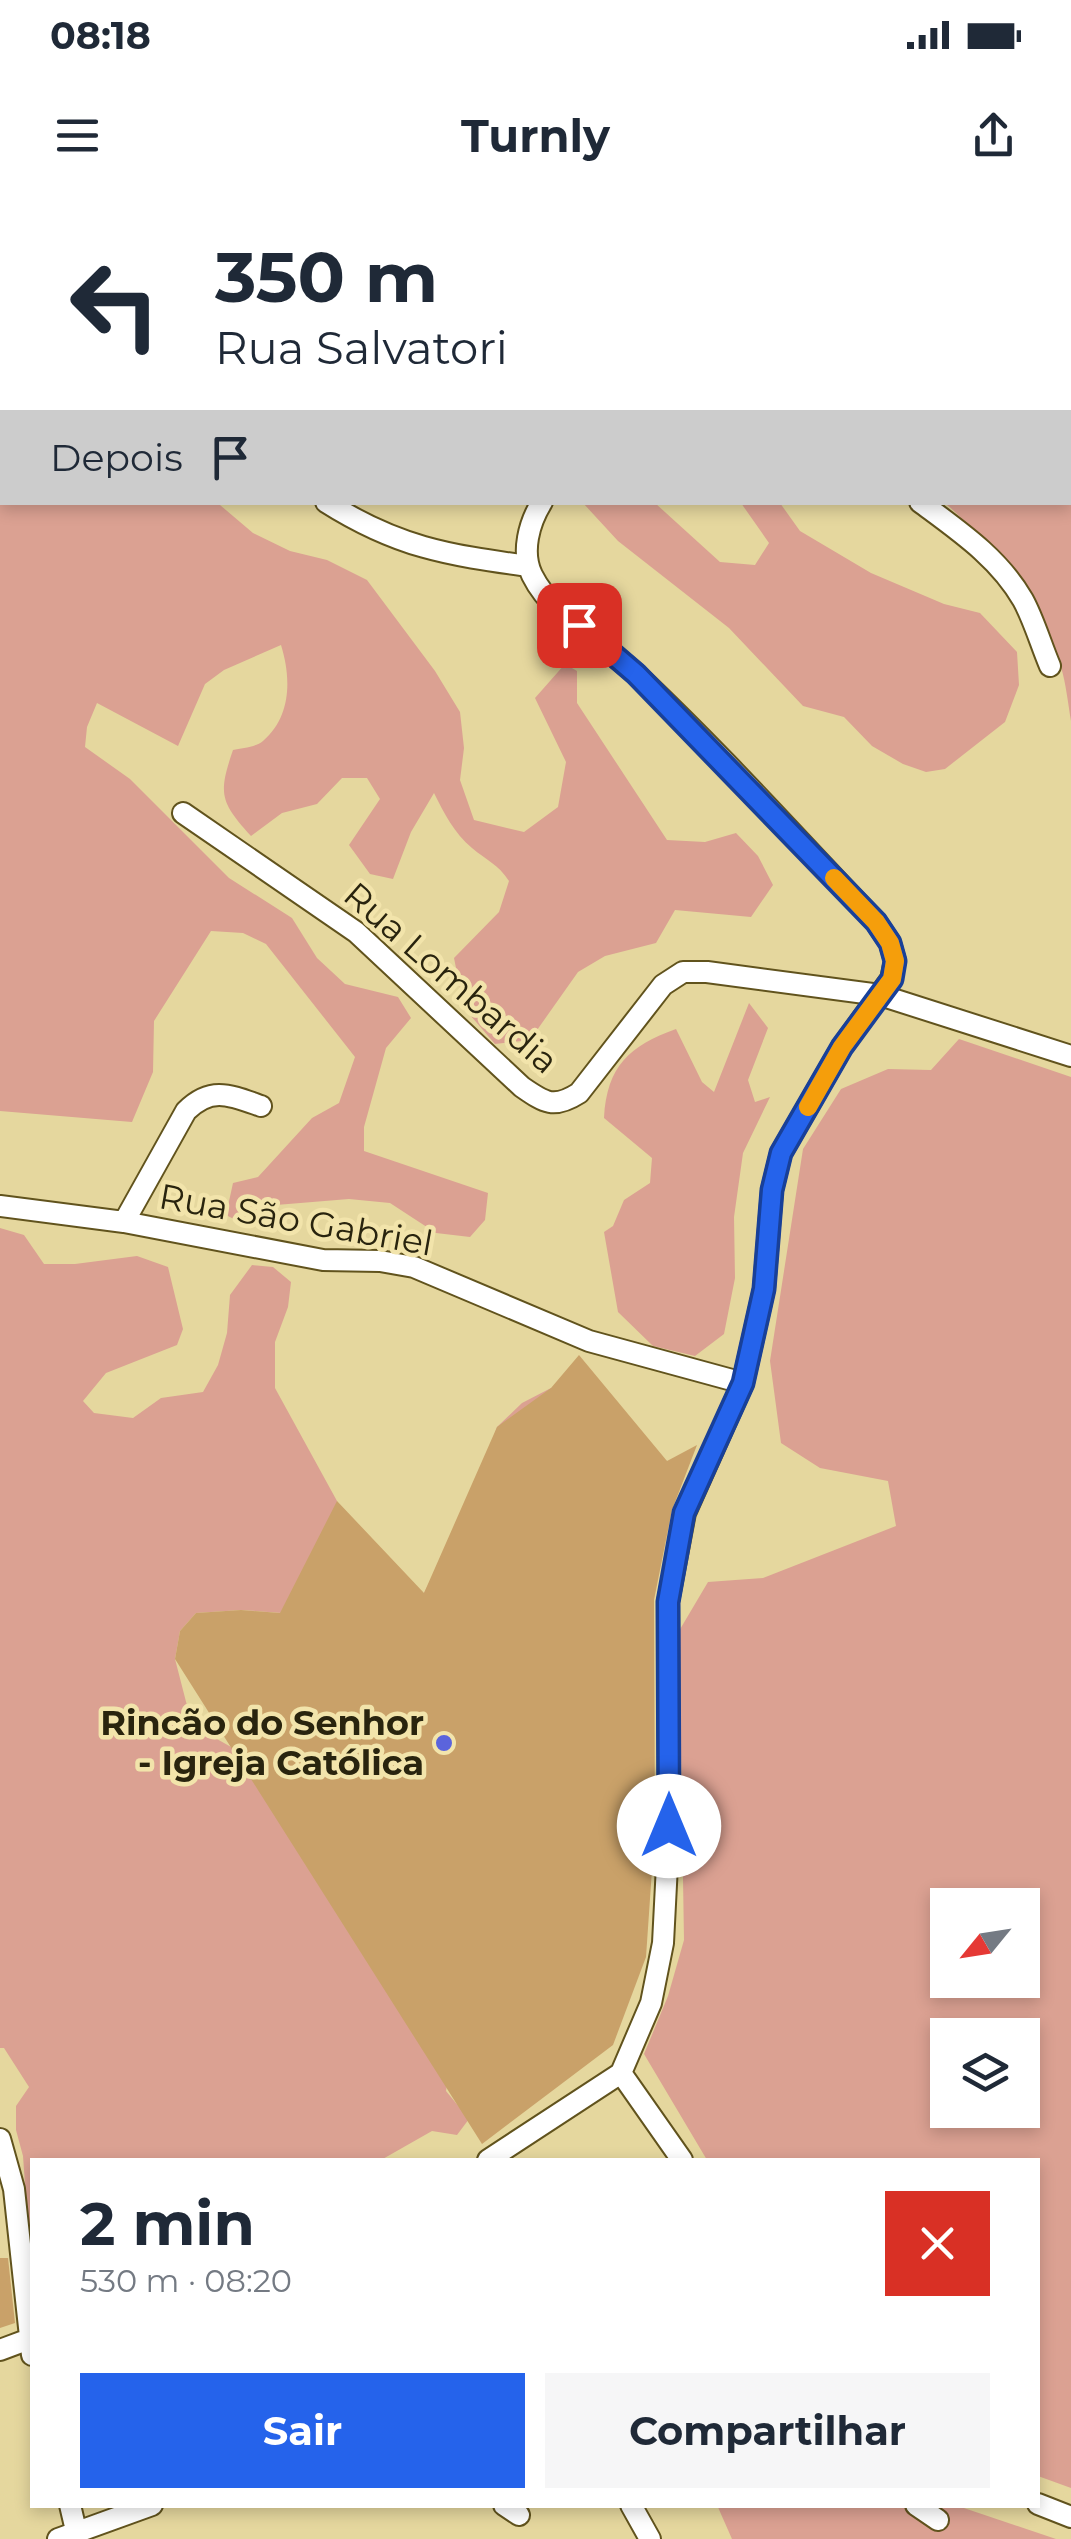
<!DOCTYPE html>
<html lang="pt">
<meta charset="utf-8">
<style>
:root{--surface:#fff;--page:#f6f6f7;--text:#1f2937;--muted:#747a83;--accent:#2563eb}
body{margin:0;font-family:Montserrat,sans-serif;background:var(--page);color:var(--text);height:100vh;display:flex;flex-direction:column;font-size:38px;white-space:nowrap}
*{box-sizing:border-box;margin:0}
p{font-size:32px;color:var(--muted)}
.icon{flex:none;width:55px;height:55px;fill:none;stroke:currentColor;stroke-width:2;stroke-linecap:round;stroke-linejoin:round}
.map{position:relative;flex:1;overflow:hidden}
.panel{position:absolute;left:30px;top:1958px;width:1010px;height:350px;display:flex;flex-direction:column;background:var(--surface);border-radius:0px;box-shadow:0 5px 15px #0003}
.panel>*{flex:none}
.top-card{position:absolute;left:0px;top:0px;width:1072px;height:305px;box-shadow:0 5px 15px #0003;background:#fff;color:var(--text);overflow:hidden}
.needle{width:65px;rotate:240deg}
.buttons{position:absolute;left:930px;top:1688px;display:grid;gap:20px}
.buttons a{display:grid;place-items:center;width:110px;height:110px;border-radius:0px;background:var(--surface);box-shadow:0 5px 15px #0003;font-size:50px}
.pin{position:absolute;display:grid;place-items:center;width:85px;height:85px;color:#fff;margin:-42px;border-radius:20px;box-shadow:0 5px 15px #0006}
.me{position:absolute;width:110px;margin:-55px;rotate:0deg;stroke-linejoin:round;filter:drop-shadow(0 0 8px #0008)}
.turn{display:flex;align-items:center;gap:35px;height:210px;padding:0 50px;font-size:45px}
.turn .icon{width:130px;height:130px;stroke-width:2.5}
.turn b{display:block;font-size:70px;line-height:85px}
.then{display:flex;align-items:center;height:95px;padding:0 50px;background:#0003;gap:20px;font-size:38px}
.round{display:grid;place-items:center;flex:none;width:105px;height:105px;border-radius:0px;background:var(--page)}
.headline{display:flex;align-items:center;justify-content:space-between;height:170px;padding:0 50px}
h1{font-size:60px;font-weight:700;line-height:75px}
.cta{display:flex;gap:20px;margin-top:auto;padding:20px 50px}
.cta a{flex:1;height:115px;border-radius:0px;background:var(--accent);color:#fff;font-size:40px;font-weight:700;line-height:115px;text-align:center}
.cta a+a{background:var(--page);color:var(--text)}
.status{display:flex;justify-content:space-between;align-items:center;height:70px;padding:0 50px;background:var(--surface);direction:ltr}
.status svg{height:28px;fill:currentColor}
header{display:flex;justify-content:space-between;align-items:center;height:130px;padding:0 50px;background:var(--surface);font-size:45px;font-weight:700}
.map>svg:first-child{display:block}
.green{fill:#dba192;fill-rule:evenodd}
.building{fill:#c9a169}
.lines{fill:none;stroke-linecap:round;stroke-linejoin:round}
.minor-casing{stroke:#61531d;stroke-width:24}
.minor{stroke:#fff;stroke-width:20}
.route-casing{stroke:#184099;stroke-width:25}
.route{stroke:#2563eb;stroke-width:18}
.slow{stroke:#f59e0b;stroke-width:18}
.poi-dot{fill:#5b64dc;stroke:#f2e4ab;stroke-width:4}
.labels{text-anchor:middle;stroke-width:9;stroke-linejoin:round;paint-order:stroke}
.street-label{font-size:35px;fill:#29240e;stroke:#f2e4ab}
.poi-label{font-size:35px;font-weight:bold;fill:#29240e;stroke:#f2e4ab;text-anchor:end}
</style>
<div class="status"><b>08:18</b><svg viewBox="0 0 49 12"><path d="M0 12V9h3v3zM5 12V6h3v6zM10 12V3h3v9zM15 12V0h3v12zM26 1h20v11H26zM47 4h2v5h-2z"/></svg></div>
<header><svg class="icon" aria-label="menu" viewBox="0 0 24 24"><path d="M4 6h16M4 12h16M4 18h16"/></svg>Turnly<svg class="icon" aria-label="share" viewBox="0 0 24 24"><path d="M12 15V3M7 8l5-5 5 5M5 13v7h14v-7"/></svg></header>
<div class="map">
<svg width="1071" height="2339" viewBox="0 0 1071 2339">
<rect width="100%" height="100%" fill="#e5d79e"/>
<!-- green -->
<path class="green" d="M0,0H384L387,2H2V302L220,305L253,333L290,351L327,360L367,380L435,471L460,512L464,548L460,580L474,620L524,632L558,607L566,562L535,498L565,464L577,471V503L667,640L705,642L736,633L758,656L773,685L751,717L675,710L656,743L605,756L578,772L530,840L495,844L464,808L454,758L499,712L509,681C498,664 486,660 472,648C454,633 444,613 434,593L411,632L393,679L370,674L349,645L380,599L367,578H342L317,604L282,613L251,636C220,602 218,594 233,550C242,548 256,547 263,541C292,516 291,477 281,445L224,470L205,484L178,546L97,503L87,527L85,547L130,579L229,678L292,718L317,758L345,784L398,797L411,818L386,848L364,927V951L488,993L485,1020L470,1037L436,1033L390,1003L349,999L276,1005L247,1026L226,1015L233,983L258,977L312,918L339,903L355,857L266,744L243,733L211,731L154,821L153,872L132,922L0,911Z
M763,0H1071V521C1068,503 1066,484 1061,467C1051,433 973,321 944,303L1070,302V2H760Z
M583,303H655L720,362L755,365L769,343L741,303H780L800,331L871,373L944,404L980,413L1017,452L1019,485L1005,522L945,569L926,572L903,564L872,546L844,517L803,506L729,428L618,341Z
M749,803L768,828L748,880L755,902L770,897L743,953L734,1017L735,1078L724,1134L695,1156L653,1146L618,1112L604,1032L613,1026L624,1000L650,983L652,958L604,918C607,866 629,846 676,829L702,882L714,892Z
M959,839L1071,877V2288L1038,2276V1960H707L644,1854L668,1796L684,1740L679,1431L708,1382L763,1378L896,1326L888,1281L820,1268L781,1243L770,1161L803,949L841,889L888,869L931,870ZM948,1705H1022V1780H948ZM948,1835H1022V1910H948Z
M0,1028L24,1035L44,1064H75L137,1056L168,1067L183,1129L177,1145L106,1173L83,1201L94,1213L133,1218L161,1198L203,1192L218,1165L227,1133L230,1095L252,1065L273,1067L291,1082L288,1107L275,1142V1188L337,1301L342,1333L371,1391L402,1411L424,1393L474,1295L497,1227L522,1203L551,1188L577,1195L601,1227L667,1261L664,1294L617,1433L616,1518L605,1556L613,1580L607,1658L590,1674L577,1661L573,1597L564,1537L539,1500L409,1452L352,1418L241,1410L196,1413L180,1431L175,1459L192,1525L256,1561L350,1513L383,1515L362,1586L359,1646L354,1665L469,1848L451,1860L446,1891L469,1919L457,1935L432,1931L381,1960H32V2083L23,1956L16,1930V1906L29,1887L4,1848H0Z
M717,2305H955L1056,2339H732Z"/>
<!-- building -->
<path class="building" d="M579,1155L667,1261L697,1245L672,1310L654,1400L655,1626L646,1757L613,1845L482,1944L175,1459L180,1431L196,1413L241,1410L280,1413L337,1301L424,1393L497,1227L551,1188Z
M0,2058H8L15,2123L0,2128Z"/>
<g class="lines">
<defs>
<path id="minor" d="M501,0L504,2
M701,2L702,0
M326,302C397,347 447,355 528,366
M920,302C959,331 999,358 1023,400C1034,420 1041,445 1050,466
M183,613L356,732L522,887C545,903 554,909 579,893L663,785L683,772H707L880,795L1071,856
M0,1006L124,1022L323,1060L380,1061L414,1067L589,1141L743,1183
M124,1022L186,911C211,886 230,895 261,906
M621,1873L682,1960
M0,1939L14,1989L32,2155
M488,1960L621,1873L651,1803L663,1743L669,1626L668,1402L685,1313L743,1183L764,1089L772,990L781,953L842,847L891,779L895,761L890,743L876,722C797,639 720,553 637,475C604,444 552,416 532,375C521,352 529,323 542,302
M0,2150L32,2138
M1038,2304L1071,2317
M70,2305L78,2339
M504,2305L519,2315
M631,2305L650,2339
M916,2305L938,2320
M58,2339L152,2305"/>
</defs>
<!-- minor casing -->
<use href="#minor" class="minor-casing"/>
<!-- minor -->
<use href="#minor" class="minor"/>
</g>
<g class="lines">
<defs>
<path id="route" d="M579,425L636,474L876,722L890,743L895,761L892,779L842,847L781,953L772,990L764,1089L743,1183L684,1313L668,1402L669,1626"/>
</defs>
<!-- route casing -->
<use href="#route" class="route-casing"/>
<!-- route -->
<use href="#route" class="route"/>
<!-- slow -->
<path class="slow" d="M808,907L842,847L892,779L895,761L890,743L876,722L834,678"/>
</g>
<!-- markers -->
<circle class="poi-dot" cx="444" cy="1543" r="10"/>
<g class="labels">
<!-- street labels -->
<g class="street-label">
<text transform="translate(451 778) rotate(41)" y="12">Rua Lombardia</text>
<text transform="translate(296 1020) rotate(10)" y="12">Rua São Gabriel</text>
</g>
<!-- poi labels -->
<g class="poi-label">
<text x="424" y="1535">Rincão do Senhor<tspan x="424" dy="40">- Igreja Católica</tspan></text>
</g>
</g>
</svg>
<div class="buttons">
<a><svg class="needle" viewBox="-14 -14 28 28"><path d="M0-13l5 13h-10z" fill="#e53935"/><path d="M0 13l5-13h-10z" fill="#747a83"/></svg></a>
<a><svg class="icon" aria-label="layers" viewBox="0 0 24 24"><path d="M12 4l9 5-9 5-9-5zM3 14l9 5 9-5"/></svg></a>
</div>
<div class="pin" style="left:579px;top:425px;background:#d93025"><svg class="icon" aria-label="arrive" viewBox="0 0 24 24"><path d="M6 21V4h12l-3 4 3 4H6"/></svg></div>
<svg class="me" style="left:669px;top:1626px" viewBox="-20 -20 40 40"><circle r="19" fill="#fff"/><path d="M0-13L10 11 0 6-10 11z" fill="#2563eb"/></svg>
<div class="top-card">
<div class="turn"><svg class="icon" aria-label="left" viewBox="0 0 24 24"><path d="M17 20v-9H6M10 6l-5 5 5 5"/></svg><div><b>350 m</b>Rua Salvatori</div></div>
<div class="then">Depois<svg class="icon" aria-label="arrive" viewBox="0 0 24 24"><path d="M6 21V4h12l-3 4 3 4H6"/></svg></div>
</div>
<section class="panel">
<div class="headline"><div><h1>2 min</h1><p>530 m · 08:20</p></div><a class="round" style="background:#d93025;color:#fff"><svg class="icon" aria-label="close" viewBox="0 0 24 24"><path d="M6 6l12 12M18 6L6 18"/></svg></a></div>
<div class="cta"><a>Sair</a><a>Compartilhar</a></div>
</section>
</div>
